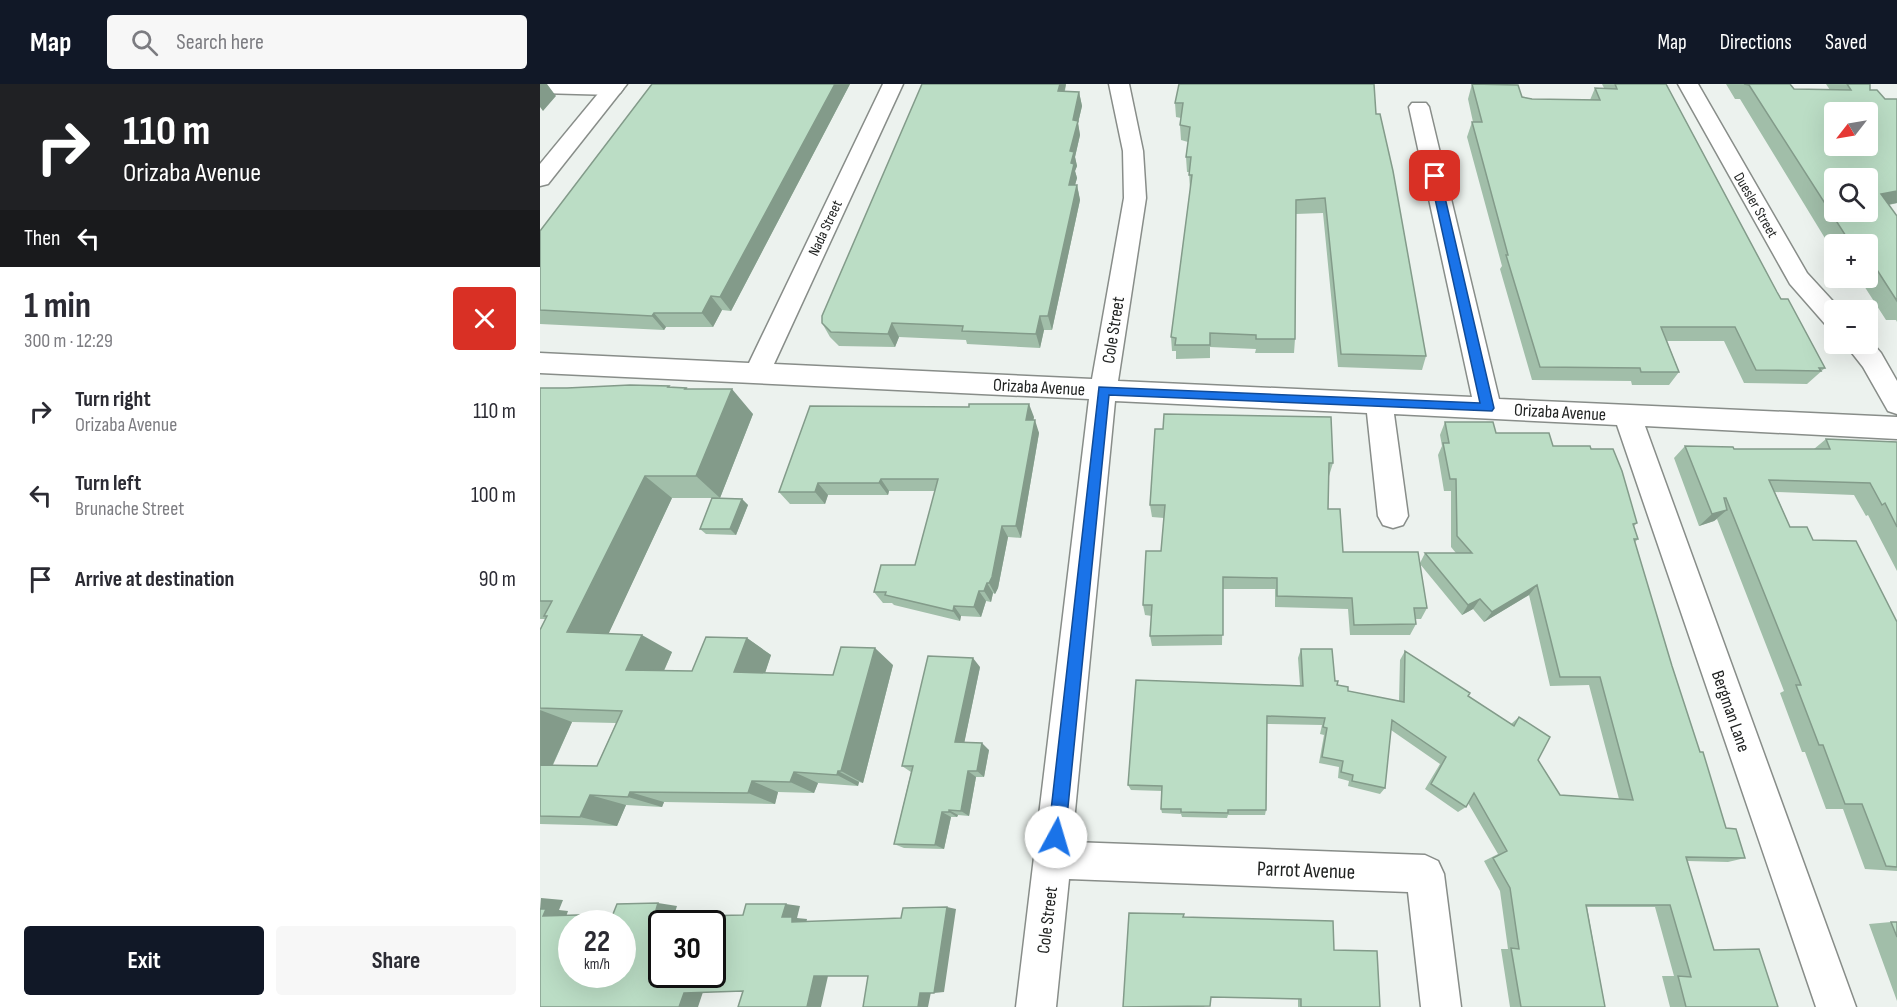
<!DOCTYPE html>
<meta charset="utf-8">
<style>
:root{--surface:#fff;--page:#f7f7f7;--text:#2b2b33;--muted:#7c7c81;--accent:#111827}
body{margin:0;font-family:"Sofia Sans Condensed",sans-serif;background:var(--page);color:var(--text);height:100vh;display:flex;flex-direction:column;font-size:22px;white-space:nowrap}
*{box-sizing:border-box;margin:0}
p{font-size:20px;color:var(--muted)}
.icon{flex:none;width:33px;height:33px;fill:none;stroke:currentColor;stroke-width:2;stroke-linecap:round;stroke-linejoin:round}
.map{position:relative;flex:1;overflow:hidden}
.side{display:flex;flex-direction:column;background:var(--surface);width:540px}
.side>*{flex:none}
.top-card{background:#202124;color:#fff;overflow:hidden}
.needle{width:39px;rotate:239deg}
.buttons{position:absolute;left:1284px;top:18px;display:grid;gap:12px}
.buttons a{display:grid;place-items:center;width:54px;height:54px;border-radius:6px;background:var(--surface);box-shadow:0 6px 24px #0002;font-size:30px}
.speed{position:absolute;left:18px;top:826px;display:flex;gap:12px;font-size:30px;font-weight:700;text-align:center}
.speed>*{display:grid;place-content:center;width:78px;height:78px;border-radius:50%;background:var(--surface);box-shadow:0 6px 24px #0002;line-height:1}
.speed small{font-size:15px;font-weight:400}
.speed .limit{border:3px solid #111;border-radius:9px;background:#fff;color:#111}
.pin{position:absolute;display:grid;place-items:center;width:51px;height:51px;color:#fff;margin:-26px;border-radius:12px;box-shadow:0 3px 9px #0006}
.me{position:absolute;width:66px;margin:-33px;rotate:6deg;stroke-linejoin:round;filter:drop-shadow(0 0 4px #0008)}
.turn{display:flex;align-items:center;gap:21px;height:126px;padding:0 24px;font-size:27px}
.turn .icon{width:78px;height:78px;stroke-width:2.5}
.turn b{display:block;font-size:42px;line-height:51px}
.then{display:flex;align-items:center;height:57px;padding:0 24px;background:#0003;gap:12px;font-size:22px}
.round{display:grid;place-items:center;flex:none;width:63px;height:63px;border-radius:6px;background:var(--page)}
.overview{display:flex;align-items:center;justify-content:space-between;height:102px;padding:0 24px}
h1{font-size:36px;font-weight:700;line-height:45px}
.button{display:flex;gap:12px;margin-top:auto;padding:12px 24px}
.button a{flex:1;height:69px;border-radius:6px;background:var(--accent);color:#fff;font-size:24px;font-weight:700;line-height:69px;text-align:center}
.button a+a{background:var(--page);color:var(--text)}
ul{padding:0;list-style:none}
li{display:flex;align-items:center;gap:18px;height:84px;padding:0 24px}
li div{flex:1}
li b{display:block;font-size:22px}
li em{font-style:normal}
header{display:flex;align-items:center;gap:36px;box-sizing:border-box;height:84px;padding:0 30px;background:var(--accent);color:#fff}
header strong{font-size:28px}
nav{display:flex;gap:33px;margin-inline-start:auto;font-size:21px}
.search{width:420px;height:54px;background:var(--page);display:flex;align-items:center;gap:15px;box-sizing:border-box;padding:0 21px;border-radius:6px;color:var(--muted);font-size:22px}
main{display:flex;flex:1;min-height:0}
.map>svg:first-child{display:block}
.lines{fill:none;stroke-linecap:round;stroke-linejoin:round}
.minor-casing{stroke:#888d89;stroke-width:3}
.major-casing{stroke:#888d89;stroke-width:3}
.minor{fill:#fff;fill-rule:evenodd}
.major{fill:#fff;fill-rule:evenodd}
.wall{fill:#a1bea9;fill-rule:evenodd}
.shaded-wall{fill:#839b8a}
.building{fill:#bbddc5;stroke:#839b8a;stroke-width:1.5;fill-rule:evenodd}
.route{fill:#1a73e8;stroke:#114b97;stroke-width:1.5}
.labels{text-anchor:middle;stroke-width:5;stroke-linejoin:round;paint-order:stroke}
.far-street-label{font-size:15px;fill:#212322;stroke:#fff}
.street-label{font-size:18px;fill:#212322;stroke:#fff}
.near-street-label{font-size:21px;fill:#212322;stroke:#fff}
</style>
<header>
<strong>Map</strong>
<div class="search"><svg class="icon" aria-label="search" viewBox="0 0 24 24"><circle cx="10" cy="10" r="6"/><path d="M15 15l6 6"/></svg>Search here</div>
<nav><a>Map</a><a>Directions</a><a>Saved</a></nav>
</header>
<main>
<section class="side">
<div class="top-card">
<div class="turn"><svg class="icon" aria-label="right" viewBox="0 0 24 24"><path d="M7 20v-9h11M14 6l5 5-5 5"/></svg><div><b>110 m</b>Orizaba Avenue</div></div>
<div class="then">Then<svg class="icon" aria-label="left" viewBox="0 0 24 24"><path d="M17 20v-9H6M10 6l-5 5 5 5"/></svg></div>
</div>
<div class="overview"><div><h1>1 min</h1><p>300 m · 12:29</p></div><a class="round" style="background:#d93025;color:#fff"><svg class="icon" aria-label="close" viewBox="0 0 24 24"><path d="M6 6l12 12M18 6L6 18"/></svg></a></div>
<ul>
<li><svg class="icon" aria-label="right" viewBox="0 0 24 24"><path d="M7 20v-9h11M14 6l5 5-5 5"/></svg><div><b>Turn right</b><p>Orizaba Avenue</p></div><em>110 m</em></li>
<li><svg class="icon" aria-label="left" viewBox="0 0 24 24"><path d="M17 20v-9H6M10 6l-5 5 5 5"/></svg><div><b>Turn left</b><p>Brunache Street</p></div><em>100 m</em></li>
<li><svg class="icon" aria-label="arrive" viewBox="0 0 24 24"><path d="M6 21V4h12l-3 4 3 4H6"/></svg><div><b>Arrive at destination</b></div><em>90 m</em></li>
</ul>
<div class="button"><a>Exit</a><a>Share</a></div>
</section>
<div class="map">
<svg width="1357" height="923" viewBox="0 0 1357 923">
<rect width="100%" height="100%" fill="#ecf2ee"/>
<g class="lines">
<defs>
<path id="minor" d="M0,0H76L83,5L80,9L73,11L0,9Z
M343,0H363L234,280L552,295L584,114L583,67L569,0H589L603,67L606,114L578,297L932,313L869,23L872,19H886L889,23L959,315L1357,333V355L1105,342L1316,923H1276L1077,341L854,330L868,432L863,441L853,444L843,441L838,432L827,329L575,317L532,758L885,771L898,777L904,790L921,923H881L868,808L529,795L516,923H476L549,315L0,289V269L209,279Z
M1138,0H1158L1267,189L1301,226H1294V243L1285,240L1250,200Z
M1328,254L1341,269L1357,297V330L1348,327L1323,283L1305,260H1328Z"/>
<path id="major" d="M66,0H87L8,100L0,102V80Z"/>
</defs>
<!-- minor casing -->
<use href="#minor" class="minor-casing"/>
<!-- major casing -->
<use href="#major" class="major-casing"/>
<!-- minor -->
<use href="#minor" class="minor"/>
<!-- major -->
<use href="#major" class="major"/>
</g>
<!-- wall -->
<path class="wall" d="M112,0H310L191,227L182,226L173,243H126L124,246L0,240V147Z
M526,0L525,7L539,8L542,22L538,39L540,51L535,73L537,82L535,87L537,94L535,101H537L540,116L512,246H504L500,264L427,260L426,256L359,253L355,263L299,262L290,253L282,239Z
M932,0L992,15L1050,16L1055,4H1064L1062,0H1126L1237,208L1285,284L1267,300L1204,299L1184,257H1127L1139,288L1129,301H1092L1091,297L992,296L960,185L962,182L927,53L932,38H933L928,15Z
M1186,0H1250L1254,5L1290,6L1286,0H1330V6L1345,15H1357V119L1349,121L1357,132V238L1356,236H1346L1319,194H1328V160H1294V169L1200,15H1195Z
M635,19L836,30L886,272L882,286L798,283L783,129L756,130L755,255L754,269H715L716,265L670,263V274L636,275V267H632L631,253L650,106L649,88H647L646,73L648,58L641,56L640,41L641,34L636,33Z
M131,303L148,305L213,330L180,414L202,415L208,421L196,451L166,450L160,445L172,414H132L68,550L132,568L124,587H152L207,554L231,571L225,589L293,591L353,581L323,699L319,698L318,702L278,699L274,709L238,708L235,720L124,718L122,723L86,721L77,742L0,740V546L6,535H0V304ZM32,638L76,639L57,682L13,681Z
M494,333L493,336L499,349L481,454L468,453L458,504L455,510L453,509L451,518L446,517L441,533L421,532L420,537L354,521L352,519H343L334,508L375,481L395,407H349L348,411H288L285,420H250L239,408Z
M905,338L1013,362L1051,365L1097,439L1094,442L1098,455L1095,458L1132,582L1160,668L1186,744L1205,774L1188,778L1147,777L1174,866L1238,923H1130L1122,892H1134L1115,823H1047L1065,923H970L961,865H968L960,807L944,777L958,770L928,719L926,723L918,728L885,705L900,680L851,646L845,704L840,710L808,702L809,697L798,694L799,683L779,679L784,651L780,650L782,641L727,640L726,726L725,731H688L687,734L642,733L641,730L622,729L621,725L622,707L591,706L588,701L760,601L758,574L761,565L795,597L797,601L808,607L859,617L860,576L865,567L928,612L971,640L979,633L998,676L1020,711L1079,715L1049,601L1010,602L989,511L944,538L933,525L922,531L880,480L887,524L881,535H875L876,540L870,551H810L808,525L735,523V505H683L682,561L612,562L610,552L612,532L605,531L603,521L621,467L624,434L612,433L610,421L615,345L793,379L789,392L788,425L803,468L880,479L885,469H916L911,463V407H904L898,371L902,362L900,351Z
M1286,355L1357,358V487L1328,431L1326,432L1314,411L1235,408L1250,443L1273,456L1357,538V787L1325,785L1303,725H1286L1265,668H1262L1240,609L1244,607L1177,435L1174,437L1159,442L1134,374L1145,362L1194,365H1274Z
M440,583L424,659L449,666L444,693H436L429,732L418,731L417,733H411L404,765L364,764L354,760L371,688L362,682Z
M645,832V833L794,866L840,923H758V915L671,913L664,923H583Z
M1351,838H1357V917L1329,840Z"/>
<!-- shaded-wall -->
<path class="shaded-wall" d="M0,0H7L16,12L3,27L0,23Z
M295,0H310L191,227L180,213Z
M520,0H526L521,22L518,7Z
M539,8L542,22L538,39L540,51L535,73L537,82L535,87L537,94L531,115L529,101L530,67L533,36Z
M537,101L540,116L512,246L508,232Z
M1357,107V119L1328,124L1341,110Z
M171,212L182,226L173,243L162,229Z
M114,229L126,243L124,246L112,232Z
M500,232L504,246L500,264L496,250Z
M352,239L359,253L355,263L348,250Z
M192,305L213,330L180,414L156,392Z
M489,320L494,333L491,349L486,336Z
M495,336L499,349L481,454L476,442Z
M105,392L132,414L61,566L27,548Z
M341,395L349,407L348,411L339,399Z
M278,399L288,411L285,420L275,408Z
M202,415L208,421L196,451L190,445Z
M1187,426L1174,437L1159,442L1172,430Z
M462,442L468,453L458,504L455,510L449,499Z
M447,499L453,509L451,518L444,507Z
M997,501L989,511L944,538L952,528Z
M439,507L446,517L441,533L434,523Z
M940,515L933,525L922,531L928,521Z
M414,522L421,532L420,537L413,527Z
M102,551L132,568L117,602L86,586Z
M207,554L231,571L220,604L194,588Z
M335,564L353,581L323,699L301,687Z
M433,574L440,583L423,665L415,658Z
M0,626L32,638L8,691L0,689Z
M442,659L449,666L444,693L437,687Z
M298,687L319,698L318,702L297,691Z
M428,687L436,693L429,732L421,727Z
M254,688L278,699L274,709L250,698Z
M212,697L238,708L235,720L208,709Z
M90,708L124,718L122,723L88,713Z
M50,711L86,721L77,742L40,733Z
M409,726L418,731L417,733L409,728Z
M402,728L411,733L404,765L395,761Z
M1,814L23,816L19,826L28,827L26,833L3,832L0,826Z
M118,819L137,822L133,835L114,833Z
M246,820L260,822L257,834L267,835L266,840L252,838L242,833Z
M407,823L416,825L404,908L394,909Z
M274,892H288L281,923H267Z
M163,908L158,923H139L144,909Z
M391,908L388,923H378L380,909Z"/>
<!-- building -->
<path class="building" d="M112,0H295L180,213L171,212L162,229H114L112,232L0,226V147Z
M382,0H520L518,7L539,8L533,36L538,37L530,67L534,68L531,79L534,80L529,101H537L508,232H500L496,250L422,247L423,242L352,239L348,250L291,248L282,239V232Z
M639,0H834L836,30H840L853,87L886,272L801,270L785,114L756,116L755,255H716V251L670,249V261H635L636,254L631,253L652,91H649L651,73H646L650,43L640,41L643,19H635Z
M932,0L978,1L982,13L992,15L1060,16L1055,4L1077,5L1075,0H1126L1237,208L1241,215H1248L1285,284H1279L1281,287L1216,286L1195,243H1121L1139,288H1101L1100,284L1000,283L966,171H968L932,38H942Z
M1204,0H1250L1254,5L1311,6L1307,0H1330V6H1337L1345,15H1357V107L1341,110L1357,132V217L1332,178H1328V160H1311L1209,1ZM1294,28H1328V62H1294ZM1294,94H1328V128H1294Z
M90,301L129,302L128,303L146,304L145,305H192L156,392H105L27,548L102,551L86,586L152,587L166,553L207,554L194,588L293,591L301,563L335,564L301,687H298L297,691L254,688L250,698L212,697L208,709L90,708L88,713L50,711L40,733L0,732V681L57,682L82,627L0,624V546L7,532H4L12,517H0V304H27Z
M429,320H489L486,336H495L476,442H462L452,493L449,499H447L444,507H439L434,523L414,522L413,527L345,511L346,508H334L341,481H375L398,395H341L339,399H278L275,408H239L270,322L429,323Z
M624,330L791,333L793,379H789L788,425H800L803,468H878L887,524H874L876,540L814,541L812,514L737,512V494L683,493V551L610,552L612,521H603L606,467H621L625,421H610L615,345H623Z
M905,338H953L956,349H1009L1013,362H1050L1051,365H1073L1082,387L1097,439L1093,440L1098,455H1094L1132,582L1160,668H1163L1186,744L1196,745L1205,774L1146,773L1174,866L1219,865L1238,923H1146L1138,892L1151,893L1130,821H1046L1065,923H981L971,864L979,865L970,804L953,774L967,767L934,709L926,723L891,700L906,673L852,636L845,704L812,697L813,691L801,688L803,677L782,673L787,644L783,643L785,634L727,632L726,726H688V729L641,728V725H621L622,702L588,701L596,596L763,602L761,565H792L795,597H798L797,601L808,603V607L864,618L865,567L930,609L928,612L974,642L979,633L1010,653L998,676L1020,711L1093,716L1060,593H1020L997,501L952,528L940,515L928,521L885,469H932L917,452L916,395H910L903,359H909Z
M1286,355L1357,358V443L1345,419L1342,421L1330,399L1229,396L1250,443H1267L1273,456L1316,457L1357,538V783L1346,782L1322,720H1305L1283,661H1279L1256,601H1261L1186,414H1184L1187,426L1172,430L1145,362L1193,363L1194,365H1290Z
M172,414L202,415L190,445H160Z
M388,572L433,574L415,658L442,659L437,687H428L421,727L409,726V728H402L395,761L354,760L373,682H362Z
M118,819L114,833L203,831L206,820H246L242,833H252V838L361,834L363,824L407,823L394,909H380L378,923H323L328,892H274L267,923H198L203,907L144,909L139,923H0V825H6L3,832L73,830L77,820ZM32,840H82V891H32ZM122,840H172V891H122Z
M589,829L644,830L643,833L793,837L794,866L837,867L840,923H761V915L671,913L670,922L583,923Z
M1351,838H1357V853Z"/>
<!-- route -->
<path class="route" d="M895,89L900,92L954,324L952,327L569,311L525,753L522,759L516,761L510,759L508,753L559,303L940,319L890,92Z"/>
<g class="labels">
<!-- far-street labels -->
<g class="far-street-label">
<text transform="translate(1216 121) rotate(60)" y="5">Duesler Street</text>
<text transform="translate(285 144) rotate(-65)" y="5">Nada Street</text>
</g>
<!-- street labels -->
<g class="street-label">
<text transform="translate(573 246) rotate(-81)" y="6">Cole Street</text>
<text transform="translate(499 303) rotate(3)" y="6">Orizaba Avenue</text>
<text transform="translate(1020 328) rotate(3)" y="6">Orizaba Avenue</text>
<text transform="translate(1191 627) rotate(71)" y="6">Bergman Lane</text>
<text transform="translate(507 836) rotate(-83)" y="6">Cole Street</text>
</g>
<!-- near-street labels -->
<g class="near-street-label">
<text transform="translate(766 786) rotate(2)" y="7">Parrot Avenue</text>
</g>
</g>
</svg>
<div class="buttons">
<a><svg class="needle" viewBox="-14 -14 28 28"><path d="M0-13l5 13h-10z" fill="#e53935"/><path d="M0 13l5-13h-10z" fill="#7c7c81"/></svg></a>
<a><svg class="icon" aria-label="search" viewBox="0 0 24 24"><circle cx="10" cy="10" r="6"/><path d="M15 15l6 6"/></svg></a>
<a>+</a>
<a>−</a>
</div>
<div class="speed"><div>22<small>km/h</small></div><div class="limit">30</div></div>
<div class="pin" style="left:895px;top:92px;background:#d93025"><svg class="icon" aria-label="arrive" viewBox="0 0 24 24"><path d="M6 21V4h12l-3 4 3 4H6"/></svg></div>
<svg class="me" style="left:516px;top:753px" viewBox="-20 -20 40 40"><circle r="19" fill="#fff"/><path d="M0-13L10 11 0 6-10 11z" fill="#1a73e8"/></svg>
</div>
</main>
